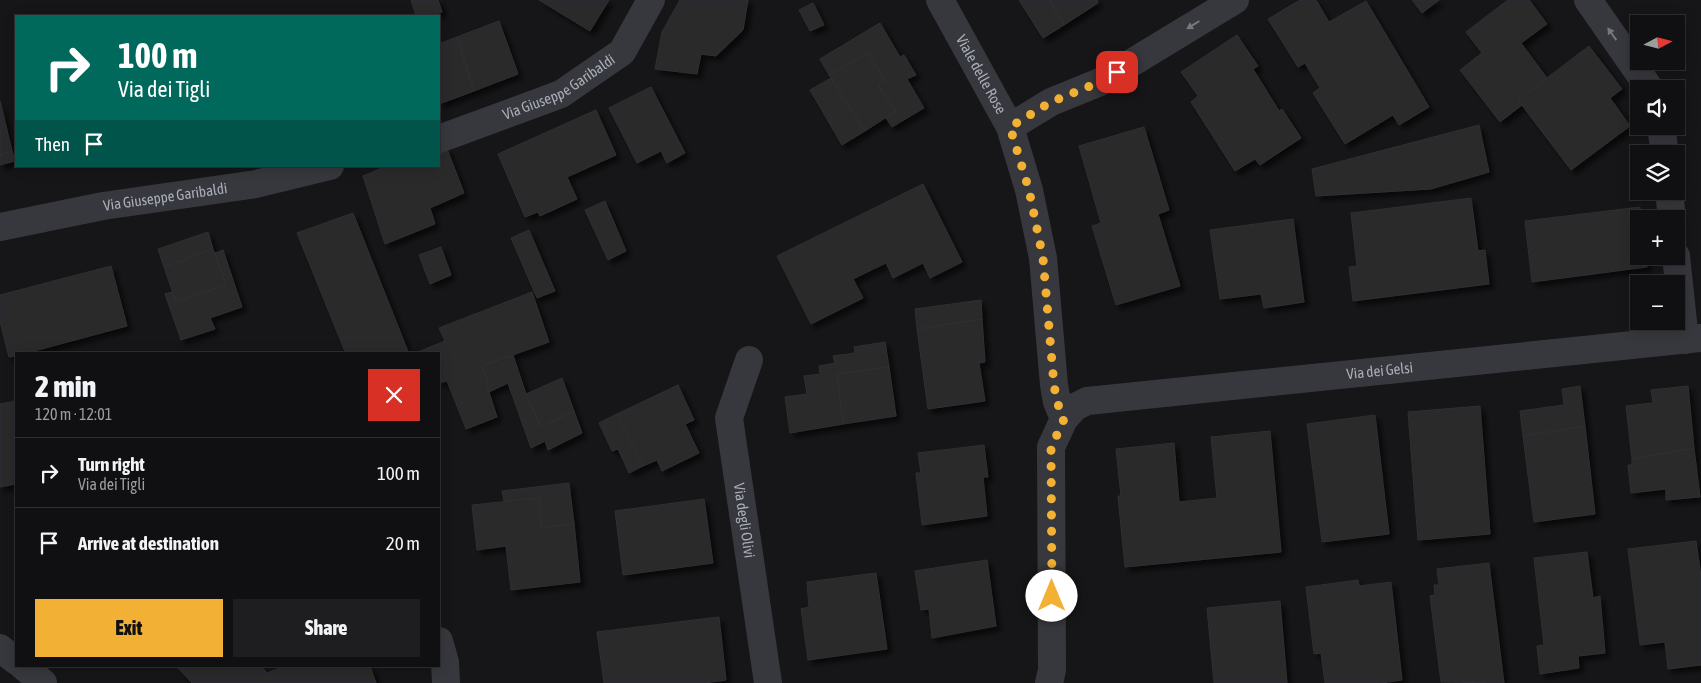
<!DOCTYPE html>
<meta charset="utf-8">
<style>
:root{--surface:#101012;--page:#1e1e20;--text:#f1f3f6;--muted:#9c9d9f;--line:#303032;--accent:#f2b134}
body{margin:0;font-family:"Asap Condensed",sans-serif;background:var(--page);color:var(--text);height:100vh;display:flex;flex-direction:column;font-size:19px;white-space:nowrap}
*{box-sizing:border-box;margin:0}
p{font-size:16px;color:var(--muted)}
.icon{flex:none;width:28px;height:28px;fill:none;stroke:currentColor;stroke-width:2;stroke-linecap:round;stroke-linejoin:round}
.map{position:relative;flex:1;overflow:hidden}
.sheet{position:absolute;left:15px;top:352px;width:425px;height:315px;display:flex;flex-direction:column;background:var(--surface);border-radius:0px;box-shadow:0 2px 12px #0003,0 0 0 1px var(--line)}
.sheet>*{flex:none}
.guide{position:absolute;left:15px;top:15px;width:425px;height:152px;border-radius:0px;box-shadow:0 2px 12px #0003,0 0 0 1px var(--line);background:#00695c;color:#fff;overflow:hidden}
.needle{width:32px;rotate:83deg}
.controls{position:absolute;left:1630px;top:15px;display:grid;gap:10px}
.controls a{display:grid;place-items:center;width:55px;height:55px;border-radius:0px;background:var(--surface);box-shadow:0 2px 12px #0003,0 0 0 1px var(--line);font-size:25px}
.pin{position:absolute;display:grid;place-items:center;width:42px;height:42px;color:#fff;margin:-21px;border-radius:10px;box-shadow:0 2px 8px #0006}
.me{position:absolute;width:55px;margin:-28px;rotate:0deg;stroke-linejoin:round;filter:drop-shadow(0 0 4px #0008)}
.turn{display:flex;align-items:center;gap:18px;height:105px;padding:0 20px;font-size:22px}
.turn .icon{width:65px;height:65px;stroke-width:2.5}
.turn b{display:block;font-size:35px;line-height:42px}
.then{display:flex;align-items:center;height:48px;padding:0 20px;background:#0003;gap:10px;font-size:19px}
.round{display:grid;place-items:center;flex:none;width:52px;height:52px;border-radius:0px;background:var(--page)}
.head{display:flex;align-items:center;justify-content:space-between;height:85px;padding:0 20px}
h1{font-size:30px;font-weight:800;line-height:38px}
.button{display:flex;gap:10px;margin-top:auto;padding:10px 20px}
.button a{flex:1;height:58px;border-radius:0px;background:var(--accent);color:#111;font-size:20px;font-weight:800;line-height:58px;text-align:center}
.button a+a{background:var(--page);color:var(--text)}
ul{padding:0;list-style:none}
li{display:flex;align-items:center;gap:15px;height:70px;padding:0 20px;border-top:1px solid var(--line)}
li div{flex:1}
li b{display:block;font-size:19px}
li em{font-style:normal}
.map>svg:first-child{display:block}
.building{fill:#29292c;stroke:#303034;filter:url(#shadow)}
.lines{fill:none;stroke-linecap:round;stroke-linejoin:round}
.street{stroke:#37383d;stroke-width:28}
.oneway{fill:#757881}
.route{stroke:#f2b134;stroke-width:9;stroke-dasharray:0 16.2}
.labels{text-anchor:middle;stroke-width:5;stroke-linejoin:round;paint-order:stroke}
.street-label{font-size:15px;fill:#a8adb8;stroke:#111113}
</style>
<div class="map">
<svg width="1701" height="683" viewBox="0 0 1701 683">
<defs>
<filter id="shadow"><feDropShadow dx="4.5" dy="4.5" stdDeviation="2.5" flood-color="#0009"/></filter>
</defs>
<rect width="100%" height="100%" fill="#161618"/>
<!-- building -->
<path class="building" d="M411,0H438L442,12L430,16H416Z
M539,0H609L590,31Z
M680,0H748L743,30L716,56L701,54L697,74L655,69L662,32Z
M1019,0H1049L1064,25L1043,38Z
M1049,0H1097L1098,3L1064,25Z
M1300,0H1316L1329,22L1366,1L1429,107L1399,125L1393,115L1345,144L1313,93L1320,88L1305,63L1298,67L1268,19Z
M1412,0H1439L1422,13Z
M1508,0H1529L1547,24L1521,43L1547,78L1518,100L1522,105L1500,122L1460,70L1482,53L1466,32Z
M813,3L824,25L810,31L799,10Z
M499,21L518,74L474,91L457,37Z
M880,23L900,57L904,55L916,75L907,79L924,108L892,127L886,118L896,111L878,85L885,81L868,53L829,75L820,59Z
M1237,35L1258,66L1253,69L1279,111L1282,109L1301,138L1260,165L1255,159L1235,171L1191,102L1198,96L1181,72Z
M457,37L474,91L439,104V44Z
M1589,46L1622,89L1610,98L1630,126L1571,170L1518,100Z
M868,53L885,81L878,85L896,111L865,131L829,75Z
M831,78L865,131L842,145L810,90Z
M651,87L685,153L667,163L661,151L637,163L609,108Z
M0,101L12,151L0,155Z
M596,110L616,155L567,177L577,199L540,216L538,212L525,217L498,154Z
M1479,125L1489,172L1431,189L1316,196L1312,169Z
M1144,127L1169,210L1158,214L1180,286L1116,305L1092,226L1101,223L1079,146Z
M447,149L464,193L430,208L435,224L385,244L363,176L387,166H439V152Z
M12,151L15,161L0,165V155Z
M923,184L962,262L930,278L923,263L893,278L886,263L853,279L863,298L811,324L777,256Z
M1471,198L1478,251L1485,250L1489,284L1353,301L1349,267L1357,266L1351,213Z
M605,201L626,251L608,260L585,210Z
M1640,207L1641,219H1639V256H1646L1647,267L1532,282L1525,221Z
M353,213L409,354H346L297,233Z
M1293,219L1304,302L1264,308L1261,294L1220,299L1210,230Z
M529,230L555,291L537,298L511,238Z
M208,232L213,249L164,267L158,249Z
M441,247L451,275L430,284L419,255Z
M213,249L226,285L176,302L164,267Z
M223,250L242,307L210,318L215,329L181,340L165,294L172,292L176,302L226,285L215,253Z
M111,266L127,326L23,354H16V356L9,357L0,321V295Z
M532,292L549,342L482,366L488,382L486,383L497,417L466,429L447,381L439,383V354H413L445,341L439,328Z
M981,300L982,319L917,329L915,309Z
M982,319L985,362L979,363L985,401L928,409L917,329Z
M885,342L889,367L837,374L843,424L790,433L785,397L807,394L804,376L820,374L819,366L835,363L833,356L855,353L854,347Z
M513,355L526,394L541,427L574,411L582,433L548,450L545,441L531,448L508,383L489,392L486,383L488,382L482,366Z
M889,367L896,416L843,424L837,374Z
M562,378L574,411L541,427L526,394Z
M678,385L694,420L685,424L699,453L662,471L657,460L643,466L617,414Z
M1580,386L1585,426L1523,436L1520,411L1564,405L1562,389Z
M1688,386L1694,448L1632,459L1626,406L1653,403L1651,390Z
M16,401V484L0,487V404Z
M1480,406L1490,534L1418,540L1408,412Z
M617,414L643,466L629,473L618,449L612,451L599,423Z
M1375,415L1389,534L1322,542L1307,424Z
M1585,426L1595,514L1534,522L1523,436Z
M1270,431L1281,552L1125,567L1118,496H1121L1116,449L1174,443L1179,502L1217,498L1211,437Z
M984,445L988,477H983L987,516L922,525L916,473H921L918,453Z
M1694,448L1700,497L1666,500V489L1631,493L1628,465H1632V459Z
M569,483L574,523L541,528L539,498L504,501L502,491Z
M539,498L541,528L574,523L580,582L511,590L506,546L477,550L472,505Z
M704,499L713,563L623,575L615,511Z
M1696,541L1701,577V665L1668,669L1665,642L1640,645L1628,549Z
M1587,552L1593,598L1600,596L1605,653L1578,656L1579,668L1540,674L1537,646L1544,645L1534,558Z
M987,560L996,626L932,638L929,609L921,610L915,571Z
M1489,563L1504,683L1441,682L1430,596L1435,595L1434,585H1439L1437,569Z
M876,573L887,649L808,660L801,609L809,607L807,582Z
M1358,580L1359,586L1391,582L1402,680L1381,683H1325L1321,653L1314,654L1306,587Z
M1280,601L1287,683H1214L1207,608Z
M719,617L726,680L704,683H604L597,632Z
M176,666H261L267,673L285,666H370L376,683H192Z"/>
<g class="lines">
<!-- street -->
<g class="street">
<path id="s1" d="M940,0L1010,127L1029,190L1043,258L1054,385L1057,402L1064,419L1051,447L1052,670L1049,683"/>
<path d="M1588,0L1650,89"/>
<path d="M1661,126L1665,154"/>
<path d="M1010,127L1051,102L1100,82L1235,0"/>
<path id="s2" d="M439,139L561,94L622,52L651,0"/>
<path d="M1669,191L1672,219"/>
<path id="s3" d="M0,227L103,206L256,184L330,166"/>
<path d="M1676,256L1685,340"/>
<path id="s4" d="M749,360L729,418L768,683"/>
<path id="s5" d="M1064,419L1075,407L1087,401L1701,338"/>
<path d="M439,641L445,662L446,683"/>
<path d="M0,648L16,661"/>
<path d="M23,666L43,683"/>
</g>
</g>
<!-- one-way arrows -->
<defs><path id="oneway-solid" d="M-6-.8H1V-3.2L6.5 0L1 3.2V.8H-6Z" transform="scale(1.25)"/></defs>
<g class="oneway">
<use href="#oneway-solid" transform="translate(1193 25) rotate(148)"/>
<use href="#oneway-solid" transform="translate(1612 34) rotate(-125)"/>
</g>
<g class="lines">
<!-- route -->
<path class="route" d="M1052,596L1051,448L1064,419L1057,402L1054,385L1043,258L1029,190L1010,127L1051,102L1100,82L1117,72"/>
</g>
<g class="labels">
<!-- street labels -->
<g class="street-label">
<text dy="5" stroke="none"><textPath href="#s1" startOffset="85">Viale delle Rose</textPath></text>
<text dy="5" stroke="none"><textPath href="#s2" startOffset="131">Via Giuseppe Garibaldi</textPath></text>
<text dy="5" stroke="none"><textPath href="#s3" startOffset="168">Via Giuseppe Garibaldi</textPath></text>
<text dy="5" stroke="none"><textPath href="#s5" startOffset="324">Via dei Gelsi</textPath></text>
<text dy="5" stroke="none"><textPath href="#s4" startOffset="165">Via degli Olivi</textPath></text>
</g>
</g>
</svg>
<div class="controls">
<a><svg class="needle" viewBox="-14 -14 28 28"><path d="M0-13l5 13h-10z" fill="#e53935"/><path d="M0 13l5-13h-10z" fill="#9c9d9f"/></svg></a>
<a><svg class="icon" aria-label="sound" viewBox="0 0 24 24"><path d="M4 9h4l5-4v14l-5-4H4zM17 9q2 3 0 6"/></svg></a>
<a><svg class="icon" aria-label="layers" viewBox="0 0 24 24"><path d="M12 4l9 5-9 5-9-5zM3 14l9 5 9-5"/></svg></a>
<a>+</a>
<a>−</a>
</div>
<div class="pin" style="left:1117px;top:72px;background:#d93025"><svg class="icon" aria-label="arrive" viewBox="0 0 24 24"><path d="M6 21V4h12l-3 4 3 4H6"/></svg></div>
<svg class="me" style="left:1052px;top:596px" viewBox="-20 -20 40 40"><circle r="19" fill="#fff"/><path d="M0-13L10 11 0 6-10 11z" fill="#f2b134"/></svg>
<div class="guide">
<div class="turn"><svg class="icon" aria-label="right" viewBox="0 0 24 24"><path d="M7 20v-9h11M14 6l5 5-5 5"/></svg><div><b>100 m</b>Via dei Tigli</div></div>
<div class="then">Then<svg class="icon" aria-label="arrive" viewBox="0 0 24 24"><path d="M6 21V4h12l-3 4 3 4H6"/></svg></div>
</div>
<section class="sheet">
<div class="head"><div><h1>2 min</h1><p>120 m · 12:01</p></div><a class="round" style="background:#d93025;color:#fff"><svg class="icon" aria-label="close" viewBox="0 0 24 24"><path d="M6 6l12 12M18 6L6 18"/></svg></a></div>
<ul>
<li><svg class="icon" aria-label="right" viewBox="0 0 24 24"><path d="M7 20v-9h11M14 6l5 5-5 5"/></svg><div><b>Turn right</b><p>Via dei Tigli</p></div><em>100 m</em></li>
<li><svg class="icon" aria-label="arrive" viewBox="0 0 24 24"><path d="M6 21V4h12l-3 4 3 4H6"/></svg><div><b>Arrive at destination</b></div><em>20 m</em></li>
</ul>
<div class="button"><a>Exit</a><a>Share</a></div>
</section>
</div>
